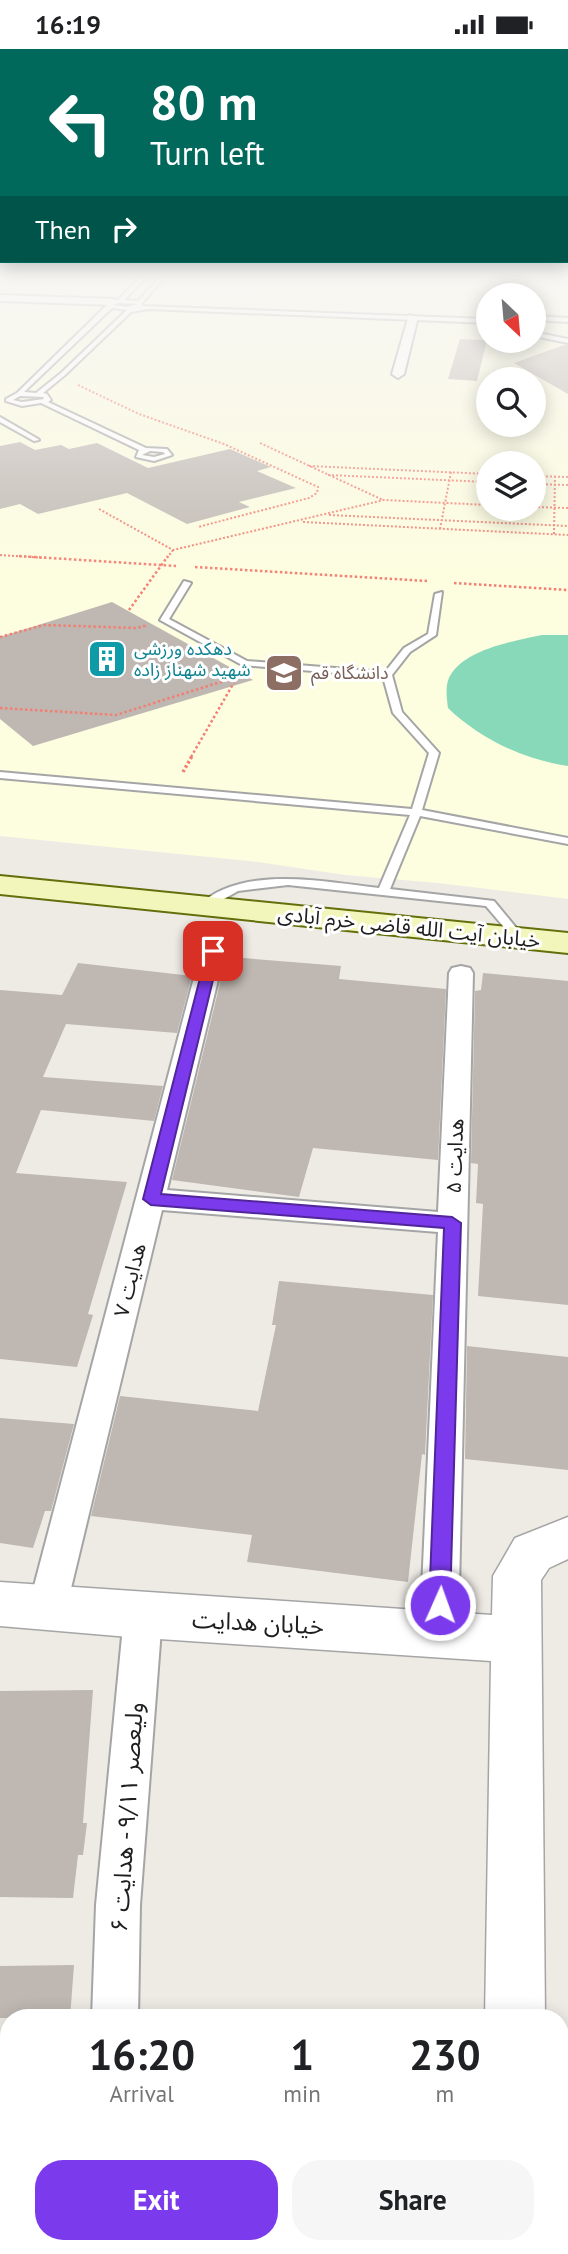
<!DOCTYPE html>
<meta charset="utf-8">
<style>
:root{--surface:#fff;--page:#f6f6f6;--text:#202124;--muted:#757577;--accent:#7c3aed}
body{margin:0;font-family:"PT Sans","Noto Sans Arabic",sans-serif;background:var(--page);color:var(--text);height:100vh;display:flex;flex-direction:column;font-size:26px;white-space:nowrap}
*{box-sizing:border-box;margin:0}
p{font-size:23px;color:var(--muted)}
.icon{flex:none;width:38px;height:38px;fill:none;stroke:currentColor;stroke-width:2;stroke-linecap:round;stroke-linejoin:round}
.map{position:relative;flex:1;overflow:hidden}
.details{position:absolute;left:0px;top:1960px;width:569px;height:245px;display:flex;flex-direction:column;background:var(--surface);border-radius:28px 28px 0 0;box-shadow:0 4px 18px #0003}
.details>*{flex:none}
.banner{position:absolute;left:0px;top:0px;width:569px;height:214px;box-shadow:0 4px 18px #0003;background:#00695c;color:#fff;overflow:hidden}
.needle{width:46px;rotate:154deg}
.fabs{position:absolute;left:476px;top:234px;display:grid;gap:14px}
.fabs a{display:grid;place-items:center;width:70px;height:70px;border-radius:50%;background:var(--surface);box-shadow:0 4px 18px #0003;font-size:35px}
.pin{position:absolute;display:grid;place-items:center;width:60px;height:60px;color:#fff;margin:-30px;border-radius:14px;box-shadow:0 4px 10px #0006}
.me{position:absolute;width:77px;margin:-38px;rotate:2deg;stroke-linejoin:round;filter:drop-shadow(0 0 5px #0008)}
.turn{display:flex;align-items:center;gap:24px;height:147px;padding:0 35px;font-size:32px}
.turn .icon{width:91px;height:91px;stroke-width:2.5}
.turn b{display:block;font-size:49px;line-height:60px}
.then{display:flex;align-items:center;height:66px;padding:0 35px;background:#0003;gap:14px;font-size:26px}
.eta{display:flex;justify-content:space-evenly;align-items:center;height:119px;text-align:center}
.eta b{font-size:42px;font-weight:700;line-height:49px}
.button{display:flex;gap:14px;margin-top:auto;padding:14px 35px}
.button a{flex:1;height:80px;border-radius:28px;background:var(--accent);color:#fff;font-size:28px;font-weight:700;line-height:80px;text-align:center}
.button a+a{background:var(--page);color:var(--text)}
.status{display:flex;justify-content:space-between;align-items:center;height:49px;padding:0 35px;background:var(--surface);direction:ltr}
.status svg{height:19px;fill:currentColor}
.map>svg:first-child{display:block}
.education{fill:#fdfddf;fill-rule:evenodd}
.pitch{fill:#87d9b9}
.building{fill:#bfb7b1}
.lines{fill:none;stroke-linecap:round;stroke-linejoin:round}
.service-casing{stroke:#a5a5a5;stroke-width:4}
.minor-casing{stroke:#a5a5a5;stroke-width:4}
.tertiary-casing{stroke:#a5a5a5;stroke-width:3}
.secondary-casing{stroke:#646f0b;stroke-width:4}
.path-far2{stroke:#f27f72;stroke-width:2;stroke-dasharray:2 2;stroke-linecap:butt}
.path-far1{stroke:#f27f72;stroke-width:2.5;stroke-dasharray:2.5 2.5;stroke-linecap:butt}
.path{stroke:#f27f72;stroke-width:3.5;stroke-dasharray:2.5 2.5;stroke-linecap:butt}
.service{fill:#fff;fill-rule:evenodd}
.minor{fill:#fff;fill-rule:evenodd}
.tertiary{fill:#fff;fill-rule:evenodd}
.secondary{fill:#f3f6bb;fill-rule:evenodd}
.route{fill:#7c3aed;stroke:#51269a;stroke-width:2}
.labels{text-anchor:middle;stroke-width:6;stroke-linejoin:round;paint-order:stroke}
.far-culture-label{font-size:18px;fill:#0d838f;stroke:#fff;text-anchor:start}
.far-education-label{font-size:18px;fill:#785e54;stroke:#fff;text-anchor:start}
.street-label{font-size:21px;fill:#1e1e1e;stroke:#fff}
.near-street-label{font-size:24px;fill:#1e1e1e;stroke:#fff}
</style>
<div class="status"><b>16:19</b><svg viewBox="0 0 49 12"><path d="M0 12V9h3v3zM5 12V6h3v6zM10 12V3h3v9zM15 12V0h3v12zM26 1h20v11H26zM47 4h2v5h-2z"/></svg></div>
<div class="map">
<svg width="568" height="2205" viewBox="0 0 568 2205">
<rect width="100%" height="100%" fill="#eeebe5"/>
<!-- education -->
<path class="education" d="M0,227H568V850L438,834L345,826L258,813L0,787ZM488,247H534V292H488ZM488,331H534V376H488ZM488,415H534V460H488Z"/>
<!-- pitch -->
<path class="pitch" d="M542,586H568V717C524,711 479,689 448,659C447,652 446,643 447,636C453,602 514,592 542,586Z"/>
<!-- building -->
<path class="building" d="M460,290L487,291L477,332L448,330Z
M564,296H568V345L514,314Z
M20,393L35,401L61,396L69,400L97,394L148,419L230,400L271,418L257,422L296,439L239,453L250,458L187,475L127,444L38,465L20,455L0,460V397Z
M112,553L253,631L33,697L0,670V588Z
M230,908L341,917L339,930L446,940L438,1111L313,1099L299,1148L172,1131L221,930Z
M78,914L192,927L177,984L66,975L43,1028L163,1037L154,1072L41,1061L16,1124L127,1133L88,1265L93,1266L77,1318L0,1310V941L62,946Z
M483,924L568,932V1256L478,1247L483,1155L476,1154L478,1115L471,1114L475,942L481,941Z
M279,1232L433,1246L425,1406L422,1405L408,1533L247,1513L252,1486L91,1467L120,1347L258,1362L276,1276H272Z
M467,1297L568,1308V1421L465,1410Z
M0,1369L74,1375L51,1462H45L33,1499L0,1494Z
M93,1641L83,1774H87L83,1806H78L73,1849L0,1848V1642Z
M74,1916L70,1969H0V1917Z"/>
<g class="lines">
<defs>
<path id="service" d="M142,227H147L124,251L138,252L161,227H166L142,254V257L488,270V274L148,260L131,263L65,326L43,344L47,345L51,351L48,353L146,399L167,400L172,406L154,412L136,408L139,401L41,354L22,357L6,352V350L17,344L107,256L118,251ZM115,254L137,255L127,258L113,256ZM112,259L127,261L61,324L36,344L24,343ZM20,347L43,348L44,350L22,353L13,351ZM150,402L163,403L165,405L154,408L142,406Z
M534,267L568,269V273L534,271Z
M534,283L568,290V294L534,287Z
M0,368L38,390L39,391L34,392L0,373Z
M184,532L191,534L169,570L247,612L385,623L404,599L428,585L435,545L442,543L436,586L410,603L392,626L402,663L439,704L422,761L568,789V795L420,767L390,840L494,852L523,887V891H515L486,857L288,836L238,842L208,859L204,860L198,857C242,815 325,833 379,839L410,766L0,729V723L412,760L429,704L393,664L383,628L242,616L160,571Z"/>
<path id="minor" d="M0,246L114,250L119,253L114,256L0,252Z
M409,266L418,268L404,325L398,329L392,325Z
M213,895L221,897L225,902L167,1141L438,1163L449,924L452,919L461,917L470,919L473,924L458,1584L452,1596L439,1601L426,1596L420,1584L438,1183L162,1161L66,1560L60,1572L47,1577L34,1572L28,1560L201,902L205,897Z
M143,1550L156,1555L162,1567L140,1856L138,1969H92L96,1856L124,1567L130,1555Z
M86,2196H136L138,2205H86Z"/>
<path id="tertiary" d="M568,1468V1510L549,1519L541,1531L545,1969H485L491,1612L129,1588L0,1577V1533L492,1566L493,1527L515,1489Z"/>
<path id="secondary" d="M0,827L568,884V904L0,845Z
M560,2176L568,2188V2205H499L495,2196H560Z
M229,2196H309L305,2205H226Z"/>
</defs>
<!-- service casing -->
<use href="#service" class="service-casing"/>
<!-- minor casing -->
<use href="#minor" class="minor-casing"/>
<!-- tertiary casing -->
<use href="#tertiary" class="tertiary-casing"/>
<!-- secondary casing -->
<use href="#secondary" class="secondary-casing"/>
<!-- path-far2 -->
<path class="path-far2" d="M78,336L139,365L224,395L318,438L317,444L309,449L198,478
M260,394L383,451
M309,417L488,425
M328,426L488,433
M534,427L568,428
M534,435L568,436
M534,458L568,459
M99,460L173,501L384,451L488,456
M329,466L568,477
M303,473L568,486
M440,480L451,423
M554,485L555,427
M0,506L47,509
M167,509L173,501"/>
<!-- path-far1 -->
<path class="path-far1" d="M19,507L176,517
M195,518L427,532
M454,534L568,541
M129,561L168,507
M0,588L44,576L137,579L148,576
M0,659L116,666L230,630
M191,708L236,630"/>
<!-- path -->
<path class="path" d="M183,723L192,707"/>
<!-- service -->
<use href="#service" class="service"/>
<!-- minor -->
<use href="#minor" class="minor"/>
<!-- tertiary -->
<use href="#tertiary" class="tertiary"/>
<!-- secondary -->
<use href="#secondary" class="secondary"/>
</g>
<!-- sky -->
<linearGradient id="sky" x2="0" y2="1"><stop stop-color="#8ebee2"/><stop offset="0.42" stop-color="#f7f6f3"/><stop offset="1" stop-color="#f7f6f3" stop-opacity="0"/></linearGradient>
<rect width="568" height="536" fill="url(#sky)"/>
<!-- route -->
<path class="route" d="M213,898L220,902L161,1145L452,1168L461,1174L450,1556L447,1563L440,1566L432,1563L429,1556L444,1179L151,1156L143,1150L207,902Z"/>
<!-- icons -->
<defs>
<symbol id="building-square" viewBox="-11 -11 22 22"><rect x="-9" y="-9" width="18" height="18" rx="4" fill="#0f9aa8" stroke="#fff"/><path d="M-4-6H4V6H1V3H-1V6H-4ZM-2.5-4.3h1.7v1.8h-1.7ZM.8-4.3h1.7v1.8H.8ZM-2.5-1h1.7V.8h-1.7ZM.8-1h1.7V.8H.8Z" fill="#fff"/></symbol>
<symbol id="university-square" viewBox="-11 -11 22 22"><rect x="-9" y="-9" width="18" height="18" rx="4" fill="#8d6e63" stroke="#fff"/><path d="M0-5L7-2L0 1L-7-2ZM-4 1L0 2.5L4 1V4Q0 6-4 4Z" fill="#fff"/></symbol>
</defs>
<g fill-rule="evenodd">
<use href="#building-square" x="85" y="588" width="44" height="44"/>
<use href="#university-square" x="262" y="602" width="44" height="44"/>
</g>
<g class="labels">
<!-- far-culture labels -->
<g class="far-culture-label">
<text x="134" y="606">دهکده ورزشی<tspan x="134" dy="21">شهید شهناز زاده</tspan></text>
</g>
<!-- far-education labels -->
<g class="far-education-label">
<text x="311" y="630">دانشگاه قم</text>
</g>
<!-- street labels -->
<g class="street-label">
<text transform="translate(409 878) rotate(6)" y="7">خیابان آیت الله قاضی خرم آبادی</text>
<text transform="translate(455 1107) rotate(-88)" y="7">هدایت ۵</text>
<text transform="translate(130 1231) rotate(-76)" y="7">هدایت ۷</text>
</g>
<!-- near-street labels -->
<g class="near-street-label">
<text transform="translate(258 1574) rotate(3)" y="8">خیابان هدایت</text>
<text transform="translate(127 1768) rotate(-86)" y="8">ولیعصر ۹/۱۱ - هدایت ۶</text>
</g>
</g>
</svg>
<div class="fabs">
<a><svg class="needle" viewBox="-14 -14 28 28"><path d="M0-13l5 13h-10z" fill="#e53935"/><path d="M0 13l5-13h-10z" fill="#757577"/></svg></a>
<a><svg class="icon" aria-label="search" viewBox="0 0 24 24"><circle cx="10" cy="10" r="6"/><path d="M15 15l6 6"/></svg></a>
<a><svg class="icon" aria-label="layers" viewBox="0 0 24 24"><path d="M12 4l9 5-9 5-9-5zM3 14l9 5 9-5"/></svg></a>
</div>
<div class="pin" style="left:213px;top:902px;background:#d93025"><svg class="icon" aria-label="arrive" viewBox="0 0 24 24"><path d="M6 21V4h12l-3 4 3 4H6"/></svg></div>
<svg class="me" style="left:440px;top:1556px" viewBox="-20 -20 40 40"><circle r="17" fill="#7c3aed" stroke="#fff" stroke-width="3"/><path d="M0-11L8 9 0 5-8 9z" fill="#fff"/></svg>
<div class="banner">
<div class="turn"><svg class="icon" aria-label="left" viewBox="0 0 24 24"><path d="M17 20v-9H6M10 6l-5 5 5 5"/></svg><div><b>80 m</b>Turn left</div></div>
<div class="then">Then<svg class="icon" aria-label="right" viewBox="0 0 24 24"><path d="M7 20v-9h11M14 6l5 5-5 5"/></svg></div>
</div>
<section class="details">
<div class="eta">
<div><b>16:20</b><p>Arrival</p></div>
<div><b>1</b><p>min</p></div>
<div><b>230</b><p>m</p></div>
</div>
<div class="button"><a>Exit</a><a>Share</a></div>
</section>
</div>
